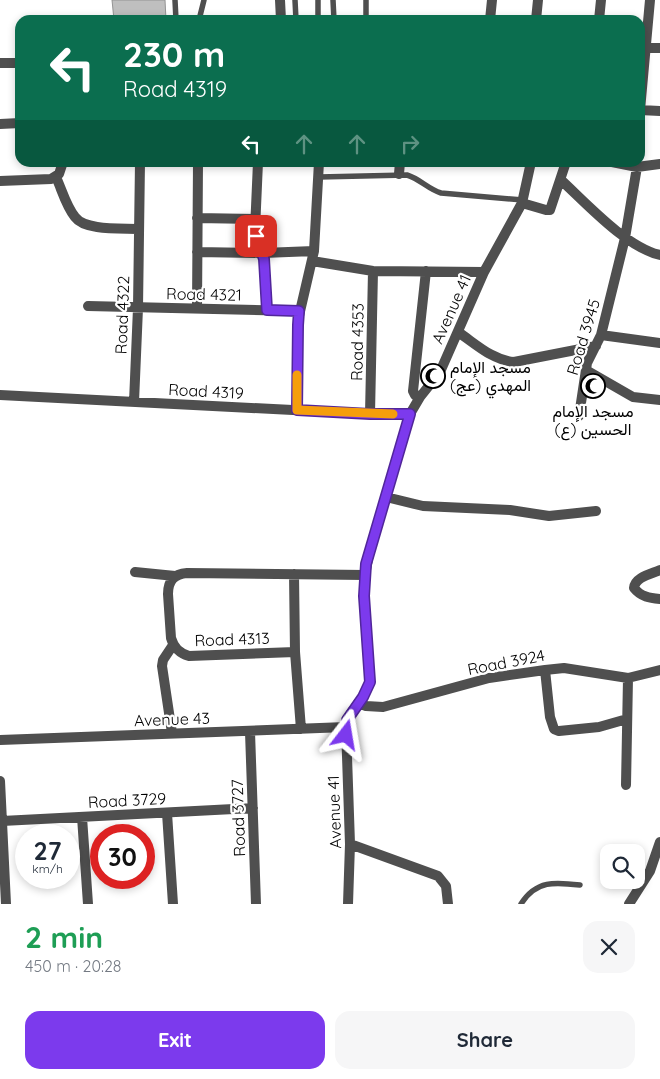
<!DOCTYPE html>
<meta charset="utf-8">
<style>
:root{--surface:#fff;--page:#f6f6f7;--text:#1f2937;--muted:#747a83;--accent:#7c3aed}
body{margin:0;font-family:Quicksand,Vazirmatn,sans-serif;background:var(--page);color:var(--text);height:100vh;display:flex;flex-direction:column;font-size:19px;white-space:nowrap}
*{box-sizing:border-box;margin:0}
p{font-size:16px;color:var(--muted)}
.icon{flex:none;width:28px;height:28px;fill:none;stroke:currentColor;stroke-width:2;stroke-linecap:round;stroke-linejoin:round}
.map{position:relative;height:904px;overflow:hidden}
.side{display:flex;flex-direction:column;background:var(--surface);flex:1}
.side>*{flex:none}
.banner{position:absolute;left:15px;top:15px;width:630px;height:152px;border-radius:15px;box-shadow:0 2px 8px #0003;background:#0b6e4f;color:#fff;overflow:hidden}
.tools{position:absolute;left:600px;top:844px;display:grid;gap:10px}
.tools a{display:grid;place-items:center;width:45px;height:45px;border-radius:10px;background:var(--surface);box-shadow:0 2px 8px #0003;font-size:25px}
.speed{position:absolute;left:15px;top:824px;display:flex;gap:10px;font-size:25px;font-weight:700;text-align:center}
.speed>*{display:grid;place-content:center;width:65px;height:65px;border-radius:50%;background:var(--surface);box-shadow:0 2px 8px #0003;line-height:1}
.speed small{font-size:12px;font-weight:400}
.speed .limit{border:8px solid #d22;background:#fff;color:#111}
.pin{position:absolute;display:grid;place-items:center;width:42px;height:42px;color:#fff;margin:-21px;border-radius:10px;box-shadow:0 2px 8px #0006}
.me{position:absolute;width:55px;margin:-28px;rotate:14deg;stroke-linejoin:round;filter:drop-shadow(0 0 4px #0008)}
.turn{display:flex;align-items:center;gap:18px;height:105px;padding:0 25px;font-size:22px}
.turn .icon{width:65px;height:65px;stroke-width:2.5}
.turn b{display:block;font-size:35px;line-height:42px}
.lanes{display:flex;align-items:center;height:48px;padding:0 25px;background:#0003;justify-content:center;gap:25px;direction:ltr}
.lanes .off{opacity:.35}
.round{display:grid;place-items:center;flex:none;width:52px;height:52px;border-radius:15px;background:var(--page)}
.overview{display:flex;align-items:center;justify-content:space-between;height:85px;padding:0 25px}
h1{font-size:30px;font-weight:700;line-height:38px;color:#1e9e55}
.primary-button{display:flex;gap:10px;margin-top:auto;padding:10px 25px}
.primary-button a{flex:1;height:58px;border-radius:15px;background:var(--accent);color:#fff;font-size:20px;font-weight:700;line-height:58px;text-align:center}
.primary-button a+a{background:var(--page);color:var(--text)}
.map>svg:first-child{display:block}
.building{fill:#bfbfbf;stroke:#939393}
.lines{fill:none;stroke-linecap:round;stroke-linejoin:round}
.service{stroke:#4f4f4f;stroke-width:5.5}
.minor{stroke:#4f4f4f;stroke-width:10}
.route-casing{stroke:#51269a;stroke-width:12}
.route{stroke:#7c3aed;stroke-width:9}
.slow{stroke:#f59e0b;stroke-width:9}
.labels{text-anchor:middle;stroke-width:4.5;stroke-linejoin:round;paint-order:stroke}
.street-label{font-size:16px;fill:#000;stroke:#fff}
.poi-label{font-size:16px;fill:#000;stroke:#fff;text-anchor:start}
</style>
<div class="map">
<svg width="660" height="904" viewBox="0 0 660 904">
<rect width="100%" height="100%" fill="#fff"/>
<!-- building -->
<path class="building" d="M112,0H165L166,20H114Z"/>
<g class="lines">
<!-- service -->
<path class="service" d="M175,0L176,20
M295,0L296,20
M318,0V20
M333,0L334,20
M366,0V20
M199,20L204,0
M319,177L407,175C420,179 428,189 441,193L523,200
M521,904C536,880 555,882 580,885"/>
<!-- minor -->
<path class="minor" d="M280,0L281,20
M490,20L492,0
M536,20L538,0
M599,20L601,0
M641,47L660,48
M0,63H20
M640,110L650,0
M640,110L660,111
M0,124L20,123
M258,162L255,230L264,259L267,310
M612,162L637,167L660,164
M399,174L400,162
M56,177C62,190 66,206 75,217C85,231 122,228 139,229
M561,180C587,204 626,247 660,255
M0,181L51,179L59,174L63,162
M522,203L546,210H550L566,162
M197,218L255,219
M197,252L263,253L314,251
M312,261L373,271L484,272
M88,306L299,311
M197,309L198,162
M458,332C476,344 492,360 514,362L596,346
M601,335L660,343
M586,370L633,397L660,400
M0,395L370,414H410
M420,397L415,395L413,391L426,271
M134,402L138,308L140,162
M297,411L298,320L314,251L319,162
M370,414L373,271
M579,416L587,363L601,335L625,238L637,167
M386,497L423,506L510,510L549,516L596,511
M660,570C651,574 635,577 634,588C641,597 650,598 660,599
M135,572L175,576
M294,574L295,652L301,729
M295,652L189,656C179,653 174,648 171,638L168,594C168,581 174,574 187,573L365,575
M545,670L550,717L554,729L559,731L599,727L627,719
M358,703L366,706L383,707L489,678L545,670L564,668L628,678L660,670
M250,732L256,904
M172,733L162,666L163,660L173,645
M0,740L346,727
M0,781L6,904
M626,785L628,678
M167,813L173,904
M82,817L88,904
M2,821L253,808
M350,844L438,876L446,886L448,904
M348,904L350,844L346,727L351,713L363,697L370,682L364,596L365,575L369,554L410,414L420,397L440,372L484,272L522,203L531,162
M629,904L650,871L660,842"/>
</g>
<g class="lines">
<defs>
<path id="route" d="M256,236L264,259L267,310L299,311L298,325L297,410L370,414H410L366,564L364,596L370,682L363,697L347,720L346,735"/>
</defs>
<!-- route casing -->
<use href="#route" class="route-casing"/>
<!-- route -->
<use href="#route" class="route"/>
<!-- slow -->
<path class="slow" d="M297,375V410L393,414"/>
</g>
<!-- icons -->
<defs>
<symbol id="mosque-ring" viewBox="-11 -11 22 22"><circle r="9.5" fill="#fff" stroke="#000" stroke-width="1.5"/><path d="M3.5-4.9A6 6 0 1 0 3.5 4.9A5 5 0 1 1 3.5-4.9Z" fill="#000"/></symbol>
</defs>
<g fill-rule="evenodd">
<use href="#mosque-ring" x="419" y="362" width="28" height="28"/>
<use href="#mosque-ring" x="579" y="372" width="28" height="28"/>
</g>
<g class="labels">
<!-- street labels -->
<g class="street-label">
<text transform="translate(204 294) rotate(1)" y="6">Road 4321</text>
<text transform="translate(451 309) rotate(-66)" y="6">Avenue 41</text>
<text transform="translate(122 315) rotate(-88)" y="6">Road 4322</text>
<text transform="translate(583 337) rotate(-73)" y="6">Road 3945</text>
<text transform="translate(357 342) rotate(-89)" y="6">Road 4353</text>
<text transform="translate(206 391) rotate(3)" y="6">Road 4319</text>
<text transform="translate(232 639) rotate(-2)" y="6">Road 4313</text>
<text transform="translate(506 662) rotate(-11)" y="6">Road 3924</text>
<text transform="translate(172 719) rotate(-2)" y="6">Avenue 43</text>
<text transform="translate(127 800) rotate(-3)" y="6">Road 3729</text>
<text transform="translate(334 812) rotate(-92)" y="6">Avenue 41</text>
<text transform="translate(238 818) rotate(-92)" y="6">Road 3727</text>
</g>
<!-- poi labels -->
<g class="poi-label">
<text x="450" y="373">مسجد الإمام<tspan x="450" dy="18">المهدي (عج)</tspan></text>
<text x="593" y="417" text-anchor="middle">مسجد الإمام<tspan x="593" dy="18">الحسين (ع)</tspan></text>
</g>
</g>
</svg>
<div class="tools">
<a><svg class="icon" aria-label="search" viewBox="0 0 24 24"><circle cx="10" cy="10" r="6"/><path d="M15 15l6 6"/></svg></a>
</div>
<div class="speed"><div>27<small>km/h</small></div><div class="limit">30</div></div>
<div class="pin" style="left:256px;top:236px;background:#d93025"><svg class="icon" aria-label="arrive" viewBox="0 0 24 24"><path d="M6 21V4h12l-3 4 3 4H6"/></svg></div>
<svg class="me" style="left:346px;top:735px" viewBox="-20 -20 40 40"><path d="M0-17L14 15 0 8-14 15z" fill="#7c3aed" stroke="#fff" stroke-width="4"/></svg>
<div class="banner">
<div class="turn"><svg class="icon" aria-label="left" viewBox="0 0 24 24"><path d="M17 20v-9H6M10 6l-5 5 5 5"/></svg><div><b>230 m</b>Road 4319</div></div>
<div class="lanes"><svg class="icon" aria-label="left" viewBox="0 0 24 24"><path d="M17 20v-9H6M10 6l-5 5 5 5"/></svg><svg class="icon off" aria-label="ahead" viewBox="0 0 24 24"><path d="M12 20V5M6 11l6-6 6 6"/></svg><svg class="icon off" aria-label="ahead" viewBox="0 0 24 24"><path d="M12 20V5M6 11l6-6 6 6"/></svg><svg class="icon off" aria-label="right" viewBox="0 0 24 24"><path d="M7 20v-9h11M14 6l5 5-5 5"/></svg></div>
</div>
</div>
<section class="side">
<div class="overview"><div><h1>2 min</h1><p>450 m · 20:28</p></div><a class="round"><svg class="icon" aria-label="close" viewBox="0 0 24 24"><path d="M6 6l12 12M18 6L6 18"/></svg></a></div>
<div class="primary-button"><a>Exit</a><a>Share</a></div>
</section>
